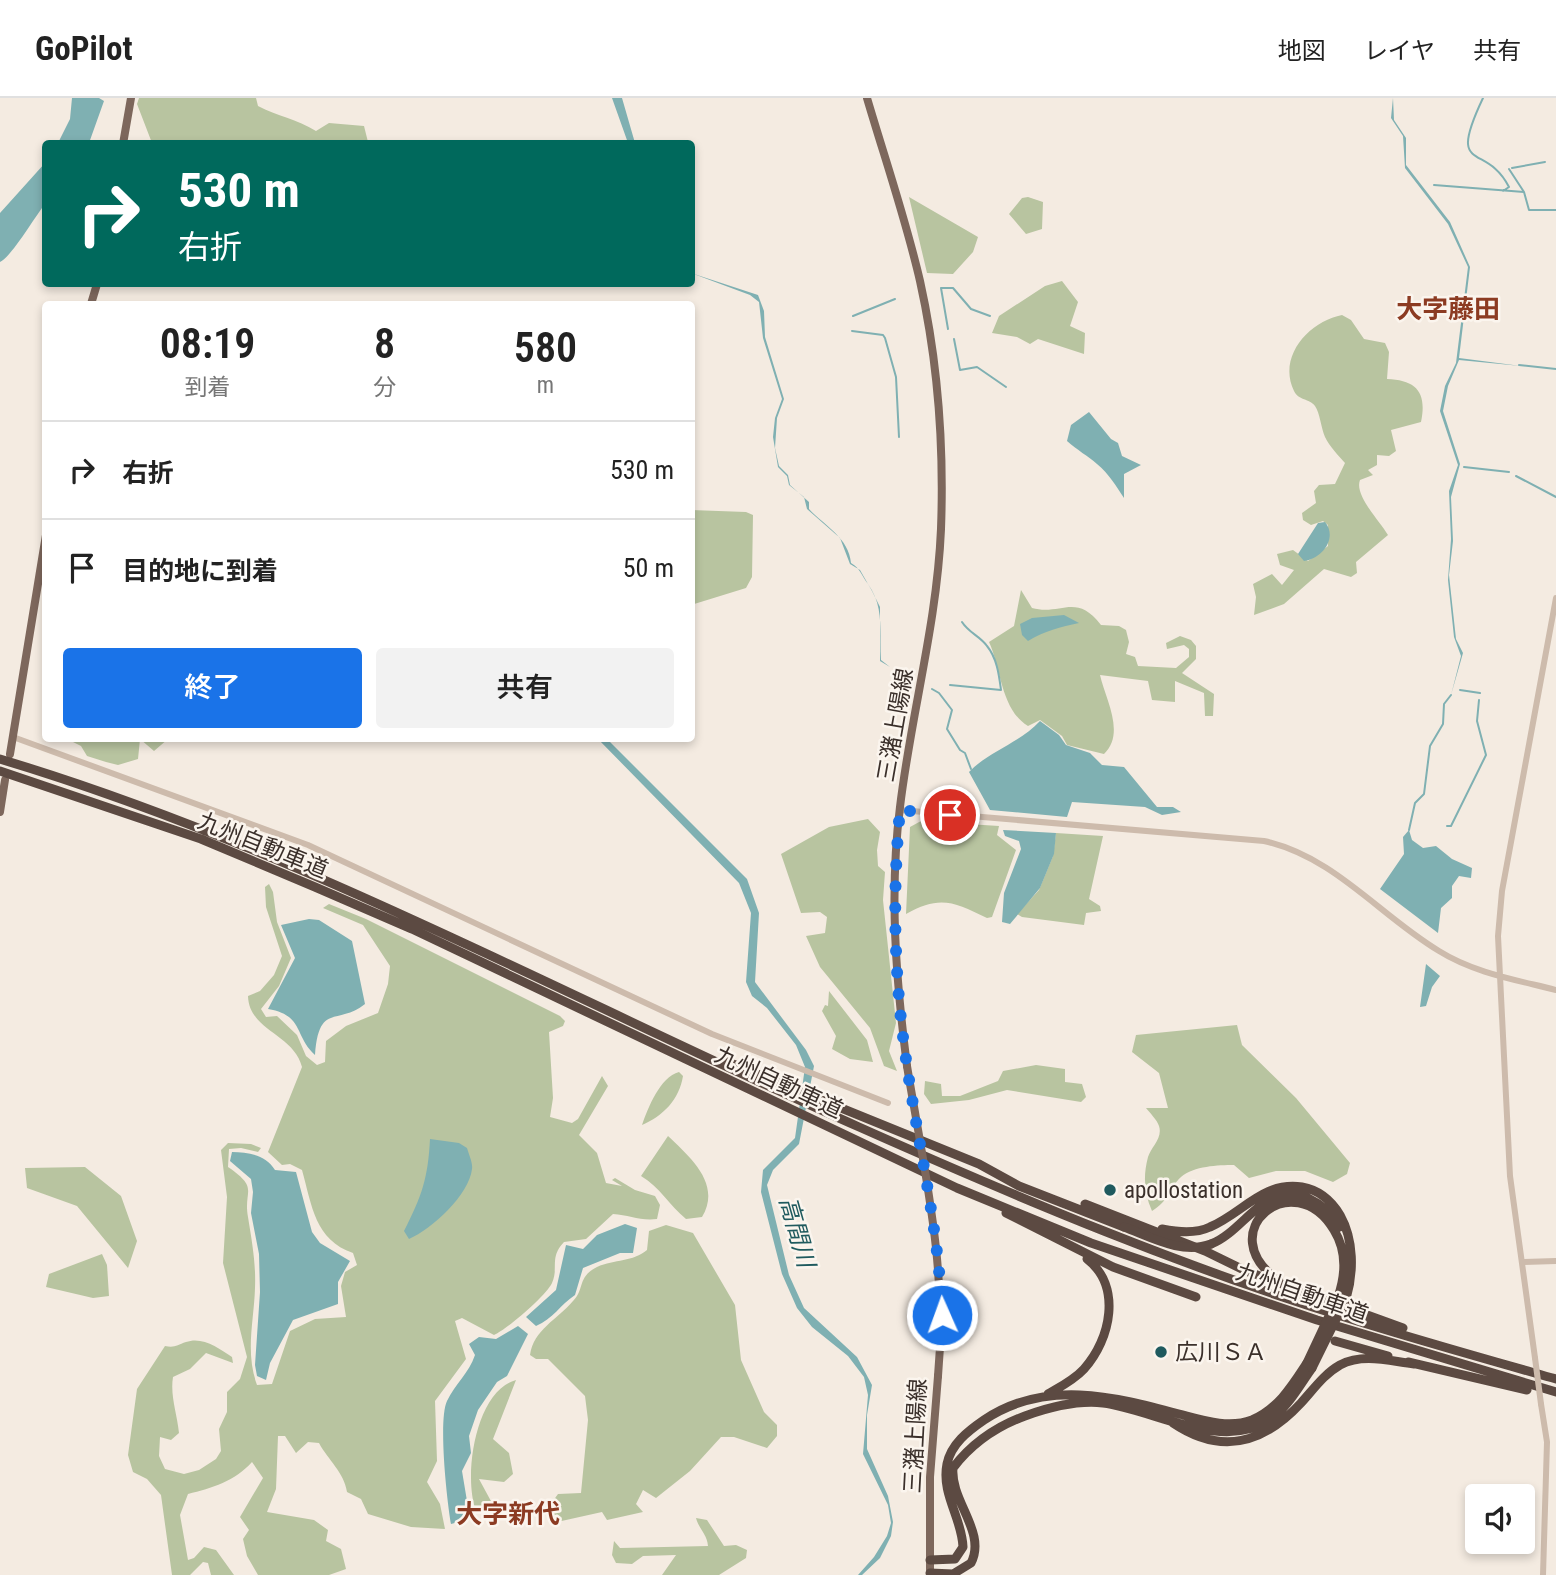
<!DOCTYPE html>
<html lang="ja">
<meta charset="utf-8">
<style>
:root{--surface:#fff;--page:#f2f2f2;--text:#222;--muted:#767676;--line:#e0e0e0;--accent:#1a73e8}
body{margin:0;font-family:"Roboto Condensed","Noto Sans JP",sans-serif;background:var(--page);color:var(--text);height:100vh;display:flex;flex-direction:column;font-size:26px;white-space:nowrap}
*{box-sizing:border-box;margin:0}
p{font-size:23px;color:var(--muted)}
.icon{flex:none;width:38px;height:38px;fill:none;stroke:currentColor;stroke-width:2;stroke-linecap:round;stroke-linejoin:round}
.map{position:relative;flex:1;overflow:hidden}
.side{position:absolute;left:42px;top:203px;width:653px;height:441px;display:flex;flex-direction:column;background:var(--surface);border-radius:7px;box-shadow:0 4px 10px #0003}
.side>*{flex:none}
.top-card{position:absolute;left:42px;top:42px;width:653px;height:147px;border-radius:7px;box-shadow:0 4px 10px #0003;background:#00695c;color:#fff;overflow:hidden}
.controls{position:absolute;left:1465px;top:1386px;display:grid;gap:14px}
.controls a{display:grid;place-items:center;width:70px;height:70px;border-radius:7px;background:var(--surface);box-shadow:0 4px 10px #0003;font-size:35px}
.pin{position:absolute;display:grid;place-items:center;width:60px;height:60px;color:#fff;margin:-30px;border:4px solid #fff;border-radius:50%;box-shadow:0 2px 7px #0007}
.me{position:absolute;width:77px;margin:-38px;rotate:358deg;stroke-linejoin:round;filter:drop-shadow(0 0 5px #0008)}
.turn{display:flex;align-items:center;gap:24px;height:147px;padding:0 21px;font-size:32px}
.turn .icon{width:91px;height:91px;stroke-width:2.5}
.turn b{display:block;font-size:49px;line-height:60px}
.eta{display:flex;justify-content:space-evenly;align-items:center;height:119px;text-align:center}
.eta b{font-size:42px;font-weight:600;line-height:49px}
.action{display:flex;gap:14px;margin-top:auto;padding:14px 21px}
.action a{flex:1;height:80px;border-radius:7px;background:var(--accent);color:#fff;font-size:28px;font-weight:600;line-height:80px;text-align:center}
.action a+a{background:var(--page);color:var(--text)}
ul{padding:0;list-style:none}
li{display:flex;align-items:center;gap:21px;height:98px;padding:0 21px;border-top:2px solid var(--line)}
li div{flex:1}
li b{display:block;font-size:26px}
li em{font-style:normal}
header{display:flex;align-items:center;gap:42px;box-sizing:border-box;height:98px;padding:0 35px;background:var(--surface);border-bottom:2px solid var(--line)}
header strong{font-size:33px}
nav{display:flex;gap:38px;margin-inline-start:auto;font-size:24px}
.map>svg:first-child{display:block}
.green{fill:#b8c4a0}
.water{fill:#7fb0b2}
.lines{fill:none;stroke-linecap:round;stroke-linejoin:round}
.stream{stroke:#7fb0b2;stroke-width:2}
.minor{stroke:#cdbbac;stroke-width:6}
.major{stroke:#7d675c;stroke-width:8}
.highway{stroke:#5c4a42;stroke-width:9}
.minor-bridge{stroke:#cdbbac;stroke-width:6}
.major-bridge{stroke:#7d675c;stroke-width:8}
.highway-bridge{stroke:#5c4a42;stroke-width:9}
.route{stroke:#1a73e8;stroke-width:12;stroke-dasharray:0 21.6}
.poi-dot{fill:#1f5a5e;stroke:#fbf5ee;stroke-width:2.5}
.labels{text-anchor:middle;stroke-width:5;stroke-linejoin:round;paint-order:stroke}
.street-label{font-size:23px;fill:#3b302b;stroke:#fbf5ee}
.poi-label{font-size:23px;fill:#3b302b;stroke:#fbf5ee;text-anchor:start}
.water-label{font-size:24px;font-style:italic;fill:#1f5a5e;stroke:#fbf5ee}
.quarter-label{font-size:26px;font-weight:bold;fill:#8c3b22;stroke:#fbf5ee}
</style>
<header>
<strong>GoPilot</strong>
<nav><a>地図</a><a>レイヤ</a><a>共有</a></nav>
</header>
<div class="map">
<svg width="1556" height="1477" viewBox="0 0 1556 1477">
<rect width="100%" height="100%" fill="#f4ebe1"/>
<!-- green -->
<path class="green" d="M139,0H256L258,8C277,18 297,21 316,33L329,25L364,28L368,44L152,45L137,6Z
M909,99L978,139L973,154L953,176L927,175Z
M1028,99L1043,104L1042,131L1026,136L1009,116L1022,100Z
M1062,183L1078,204L1070,228L1085,235L1084,256L1038,241L1030,246L1017,239L992,235L999,218L1045,188Z
M1342,217L1351,222L1364,241L1385,245L1389,254L1387,281C1417,282 1427,295 1421,324L1391,332L1396,353L1389,358L1377,357V367L1368,372L1373,377L1360,382C1354,397 1379,422 1388,437L1356,464L1357,475L1351,479L1324,471L1284,506L1254,517L1256,499L1253,486L1272,476L1282,487L1294,472L1280,467L1277,456L1293,452L1308,463L1328,448V427L1323,423L1311,427L1303,422L1302,415L1316,405L1314,393L1319,387L1335,386L1345,365C1338,357 1330,349 1325,339C1321,330 1320,315 1315,308C1309,300 1299,303 1294,293C1277,258 1310,223 1342,217Z
M691,412L746,414L753,417L752,479L746,490L691,507Z
M1021,492L1032,510C1061,518 1076,494 1101,527L1119,528L1126,532L1129,544L1126,556L1135,559L1138,568L1176,570L1189,559V551L1184,547L1167,551L1166,545L1180,538L1191,542L1196,548V561L1182,575L1214,596L1213,618H1205L1204,595L1175,583V604L1152,602L1148,583L1100,577C1105,600 1126,635 1104,656L1067,647L1062,638L1040,622L1028,628C1001,612 1001,570 989,544L1014,528Z
M67,641H168L154,653L140,641L138,661L118,667L106,664L87,658L81,648Z
M868,721L880,734L877,752L878,768L885,774L883,802L896,925L889,953L897,973L884,968L870,930L820,869L806,838L825,835L827,819L820,814L801,815L781,756L829,729Z
M921,723L999,728L997,737L1016,752L992,819L987,820C954,804 940,797 906,816L910,729Z
M1056,735L1103,738L1089,801L1100,808L1101,813L1086,815L1084,827L1022,819L1017,816L1039,792L1053,758Z
M269,786L273,794L277,824L291,860L279,888L261,911L266,919L277,918L297,937L306,958L317,967L325,964L326,943L346,928L378,915L388,886L390,868L363,827L323,810L329,806L366,821L560,918L565,923L563,928L549,934L553,1000L550,1019L572,1025L578,1021L602,978L608,988L579,1037L597,1055L606,1085L622,1088L612,1082L615,1080L635,1092L655,1098L660,1107L657,1121C640,1123 629,1117 613,1116L586,1141L564,1144C549,1160 559,1169 552,1185C546,1198 506,1232 494,1237L462,1220L455,1223L466,1261L435,1303L437,1363L427,1384L440,1406L445,1431L411,1429L368,1416L361,1401L347,1394C344,1374 328,1362 319,1345L308,1344L296,1355L285,1338H278L276,1391L267,1414L314,1422L328,1432L326,1443L341,1451L346,1471L329,1477H258L247,1458L243,1441L249,1432L240,1419L263,1380L252,1364C235,1383 212,1390 188,1396L180,1417L188,1462L194,1460L204,1449L216,1452L234,1477H211L208,1465L203,1464L190,1477H172L161,1397L147,1381L133,1374L128,1357L137,1291L165,1248C175,1250 177,1247 186,1244C202,1238 219,1250 232,1259L233,1265L206,1255L190,1271L173,1279C170,1298 177,1315 179,1335L171,1342L160,1339L159,1358L165,1371L184,1376L199,1372L216,1361L221,1353L219,1331L227,1314V1294L240,1281L247,1259L223,1165L227,1099L221,1052L228,1045L251,1046L261,1050L258,1054L241,1050L229,1051L228,1069C260,1091 243,1091 248,1119C252,1144 256,1165 255,1190C254,1223 245,1254 257,1287L272,1286L290,1233L315,1221L346,1219L341,1188L345,1174L357,1167L353,1155C315,1142 312,1108 302,1072L290,1066L282,1067L268,1054L302,969C294,936 249,933 248,898L260,893L274,877L282,858L266,809L265,789Z
M829,893L867,942L873,964L850,961L832,951L836,938L822,913L825,907L828,908Z
M1237,927L1242,947L1296,1000L1350,1065L1347,1076L1333,1084L1305,1073H1276L1249,1080L1234,1067C1218,1067 1194,1068 1181,1079C1169,1090 1169,1103 1152,1113C1144,1095 1143,1078 1148,1059C1151,1049 1163,1040 1159,1028C1157,1022 1150,1015 1146,1010H1168L1159,975L1132,954L1136,937Z
M1036,967L1065,971V984L1082,986L1086,999L1081,1004L1007,992L969,1002L931,1006L924,996L925,983L941,986L942,998H960L998,983L1003,973Z
M679,974L683,978C679,1002 663,1018 642,1027C648,1010 660,979 679,974Z
M668,1038C690,1059 722,1086 702,1119L686,1121C669,1107 660,1089 641,1078Z
M85,1069L121,1098L137,1143L128,1170L77,1108L27,1090L25,1070Z
M666,1127L693,1135L735,1207L741,1262L764,1314L777,1327V1338L767,1350L734,1339H721L690,1373L656,1400L643,1392L636,1406L643,1414L607,1422L602,1414L557,1424L545,1414L558,1396L581,1395L588,1322L585,1298L548,1261H536L530,1257C533,1232 558,1221 573,1203C585,1191 577,1179 597,1169C615,1161 633,1164 647,1152L649,1133Z
M102,1156L107,1167L109,1198L93,1200L46,1189L49,1176Z
M516,1282L493,1341L509,1355L513,1376L504,1384L479,1381L492,1405L488,1413H476C463,1379 475,1293 516,1282Z
M696,1420L707,1422L724,1448L736,1447L747,1452L746,1460L719,1477H662L676,1457L643,1458L632,1466L616,1465L612,1457L614,1443L620,1450L708,1448C707,1436 699,1431 696,1420Z"/>
<!-- water -->
<path class="water" d="M72,0H99L104,3L89,45H58L70,21Z
M612,0H622L635,45H628Z
M1393,0L1394,22L1406,40V67L1450,124L1470,169L1459,260L1521,268L1459,262L1448,288L1443,313L1460,366L1451,399L1453,443L1449,477L1456,541L1463,555L1451,597L1461,558L1454,539L1448,482L1451,441L1449,393L1458,367L1440,313L1445,288L1456,265L1468,169L1448,126L1405,70L1403,38L1391,20Z
M45,65V106C34,120 12,158 0,164V115Z
M691,175L758,197L764,213L765,239L784,301L777,320L775,350L779,368L788,377L790,387L809,404V411C825,428 849,440 851,465C861,471 861,477 868,486C885,510 879,534 881,562L890,569L880,563V509L872,493L860,472L850,466L840,440L807,411L804,399L789,387L787,378L778,369L773,339L775,320L782,301L763,240L759,204L750,197Z
M1089,314L1111,341L1118,345L1122,358L1141,367L1124,376V400C1116,388 1109,376 1097,366C1088,358 1077,352 1067,343L1071,327Z
M1325,424C1338,440 1322,461 1304,463L1298,456L1318,425Z
M1064,517L1079,525C1061,529 1044,533 1028,543L1022,537L1020,526L1032,520Z
M1040,623L1059,637L1066,647L1090,655L1102,667L1124,669L1157,709H1173L1181,714L1162,717L1145,709L1072,704L1067,719L990,712L969,674C989,653 1021,644 1040,623Z
M598,641H607L747,781L759,815L755,884L806,952L814,968L799,1046L773,1072L767,1087L789,1177L804,1210L857,1259L872,1287L867,1317V1351L888,1398L893,1424L891,1438L880,1460L862,1477H858L874,1459L887,1438L891,1425L888,1407L863,1356L868,1297L864,1279L848,1258L812,1229L797,1210L782,1176L761,1094L763,1072L795,1040L805,969L796,947L767,910L752,898L746,884L751,815L739,785Z
M1003,732L1056,735L1054,756L1040,790L1010,826L1002,824L1004,795L1021,751L1019,743L1005,738Z
M1409,732L1412,742L1423,750L1436,748L1452,761L1472,770L1471,780L1459,778L1452,788V800L1441,810L1438,835L1380,791L1404,756L1403,739Z
M309,821L319,822L352,843L365,906C337,928 319,904 315,957C294,938 304,917 268,911L295,860L281,827Z
M1426,866L1440,878L1432,889L1426,908L1420,909Z
M430,1041L459,1045L467,1050C469,1057 473,1065 472,1071C469,1097 432,1131 409,1141L404,1133C422,1098 428,1080 430,1041Z
M232,1054C248,1054 266,1057 275,1072L296,1074L312,1134L320,1145L350,1163L338,1184V1206L293,1222L270,1265L266,1282L257,1278L255,1267L260,1194L259,1156L251,1115L253,1094L251,1081L230,1063Z
M625,1126L637,1130L633,1155H620L583,1170L575,1197C560,1207 553,1221 536,1228L526,1219L556,1192L566,1147L583,1151L597,1137Z
M518,1228L528,1236L507,1278L497,1284L478,1312L469,1338L471,1355L462,1373L470,1421L451,1426C447,1403 438,1322 447,1303C455,1286 469,1275 475,1257L469,1246L479,1239L496,1241Z"/>
<g class="lines">
<!-- stream -->
<path class="stream" d="M1483,0C1446,78 1486,43 1509,89L1503,93
M1512,70L1545,64
M1509,71L1524,94L1529,112H1556
M1434,87L1524,94
M853,218L895,201
M948,231L941,190H953L971,211L990,218
M852,233L883,237L885,240L896,279L899,339
M954,241L960,272L977,269L1006,289
M1519,267L1556,271
M1464,369L1509,374
M1516,378L1556,399
M950,587L1001,592C999,577 997,560 987,548C980,538 969,535 962,524
M932,591L939,595L952,612L947,631L960,652L965,655L971,671
M1460,592L1480,595
M1447,728H1451L1486,657L1477,623L1479,602
M1409,732L1415,705L1424,696L1430,648L1443,626L1444,606L1451,597"/>
<!-- minor -->
<path class="minor" d="M13,639L308,747L712,936L888,1005
M900,712L1264,743C1335,759 1379,817 1439,853C1474,875 1517,882 1556,892
M1522,1164L1556,1163
M1535,1260L1510,1078L1498,838L1502,793L1556,500
M1541,1306L1547,1344L1543,1477"/>
<!-- major -->
<path class="major" d="M867,0C885,61 906,122 920,183C938,264 944,349 941,431C937,526 911,616 900,709C889,796 896,882 907,968
M123,46L131,0
M91,206L97,186
M10,656L46,437
M0,714L5,682
M930,1477V1379L938,1278"/>
<!-- highway -->
<path class="highway" d="M0,661C300,751 573,903 859,1029C1021,1101 1185,1170 1354,1222C1421,1243 1489,1262 1556,1281
M0,673L201,741L315,789L412,831L957,1090L1091,1145L1317,1222L1556,1294
M728,964L979,1066L1019,1088L1124,1129
M1085,1106L1205,1153L1246,1173L1403,1230
M1006,1115L1113,1169L1196,1199
M1162,1131C1178,1134 1195,1136 1210,1129C1243,1115 1263,1083 1302,1089C1319,1092 1331,1102 1340,1117C1354,1142 1354,1174 1346,1201
M1211,1146C1245,1133 1266,1080 1308,1100C1323,1107 1332,1116 1340,1129
M1279,1183C1209,1134 1294,1065 1334,1132C1347,1153 1346,1176 1338,1199
M1335,1243L1388,1258
M1408,1264L1527,1292
M1048,1296C1060,1289 1074,1282 1084,1271C1111,1241 1122,1188 1087,1161
M1173,1325C1222,1358 1264,1345 1301,1305C1313,1292 1324,1276 1340,1267C1363,1255 1389,1263 1414,1266
M930,1462L955,1461L963,1449C962,1420 941,1396 947,1366C951,1346 968,1333 984,1322C1045,1281 1113,1298 1179,1316C1202,1322 1228,1331 1252,1322C1278,1311 1292,1288 1307,1265
M930,1475L953,1476L971,1465C987,1434 950,1403 953,1370C972,1345 995,1329 1025,1318C1050,1309 1076,1302 1103,1305C1153,1311 1219,1353 1268,1323C1287,1311 1299,1288 1312,1270"/>
<!-- minor-bridge -->
<path class="minor-bridge" d="M1535,1260L1541,1306"/>
<!-- major-bridge -->
<path class="major-bridge" d="M907,968C924,1071 948,1173 938,1278"/>
<!-- highway-bridge -->
<path class="highway-bridge" d="M1124,1129C1151,1139 1182,1157 1211,1146
M1307,1265L1338,1199
M1312,1270L1346,1201"/>
</g>
<g class="lines">
<!-- route -->
<path class="route" d="M942,1217C939,1132 919,1051 907,968C894,882 892,798 900,712L950,717"/>
</g>
<!-- markers -->
<g class="poi-dot">
<circle cx="1110" cy="1092" r="7"/>
<circle cx="1161" cy="1254" r="7"/>
</g>
<g class="labels">
<!-- street labels -->
<g class="street-label">
<text transform="translate(895 627) rotate(-80)" y="8">三潴上陽線</text>
<text transform="translate(263 747) rotate(22)" y="8">九州自動車道</text>
<text transform="translate(779 984) rotate(25)" y="8">九州自動車道</text>
<text transform="translate(1302 1195) rotate(19)" y="8">九州自動車道</text>
<text transform="translate(915 1338) rotate(-87)" y="8">三潴上陽線</text>
</g>
<!-- poi labels -->
<g class="poi-label">
<text x="1124" y="1100">apollostation</text>
<text x="1175" y="1262">広川ＳＡ</text>
</g>
<!-- water labels -->
<g class="water-label">
<text transform="translate(797 1134) rotate(74)" y="8">高間川</text>
</g>
<!-- quarter labels -->
<g class="quarter-label">
<text x="1448" y="220">大字藤田</text>
<text x="508" y="1425">大字新代</text>
</g>
</g>
</svg>
<div class="controls">
<a><svg class="icon" aria-label="sound" viewBox="0 0 24 24"><path d="M4 9h4l5-4v14l-5-4H4zM17 9q2 3 0 6"/></svg></a>
</div>
<div class="pin" style="left:950px;top:717px;background:#d93025"><svg class="icon" aria-label="arrive" viewBox="0 0 24 24"><path d="M6 21V4h12l-3 4 3 4H6"/></svg></div>
<svg class="me" style="left:942px;top:1217px" viewBox="-20 -20 40 40"><circle r="17" fill="#1a73e8" stroke="#fff" stroke-width="3"/><path d="M0-11L8 9 0 5-8 9z" fill="#fff"/></svg>
<div class="top-card">
<div class="turn"><svg class="icon" aria-label="right" viewBox="0 0 24 24"><path d="M7 20v-9h11M14 6l5 5-5 5"/></svg><div><b>530 m</b>右折</div></div>
</div>
<section class="side">
<div class="eta">
<div><b>08:19</b><p>到着</p></div>
<div><b>8</b><p>分</p></div>
<div><b>580</b><p>m</p></div>
</div>
<ul>
<li><svg class="icon" aria-label="right" viewBox="0 0 24 24"><path d="M7 20v-9h11M14 6l5 5-5 5"/></svg><div><b>右折</b></div><em>530 m</em></li>
<li><svg class="icon" aria-label="arrive" viewBox="0 0 24 24"><path d="M6 21V4h12l-3 4 3 4H6"/></svg><div><b>目的地に到着</b></div><em>50 m</em></li>
</ul>
<div class="action"><a>終了</a><a>共有</a></div>
</section>
</div>
